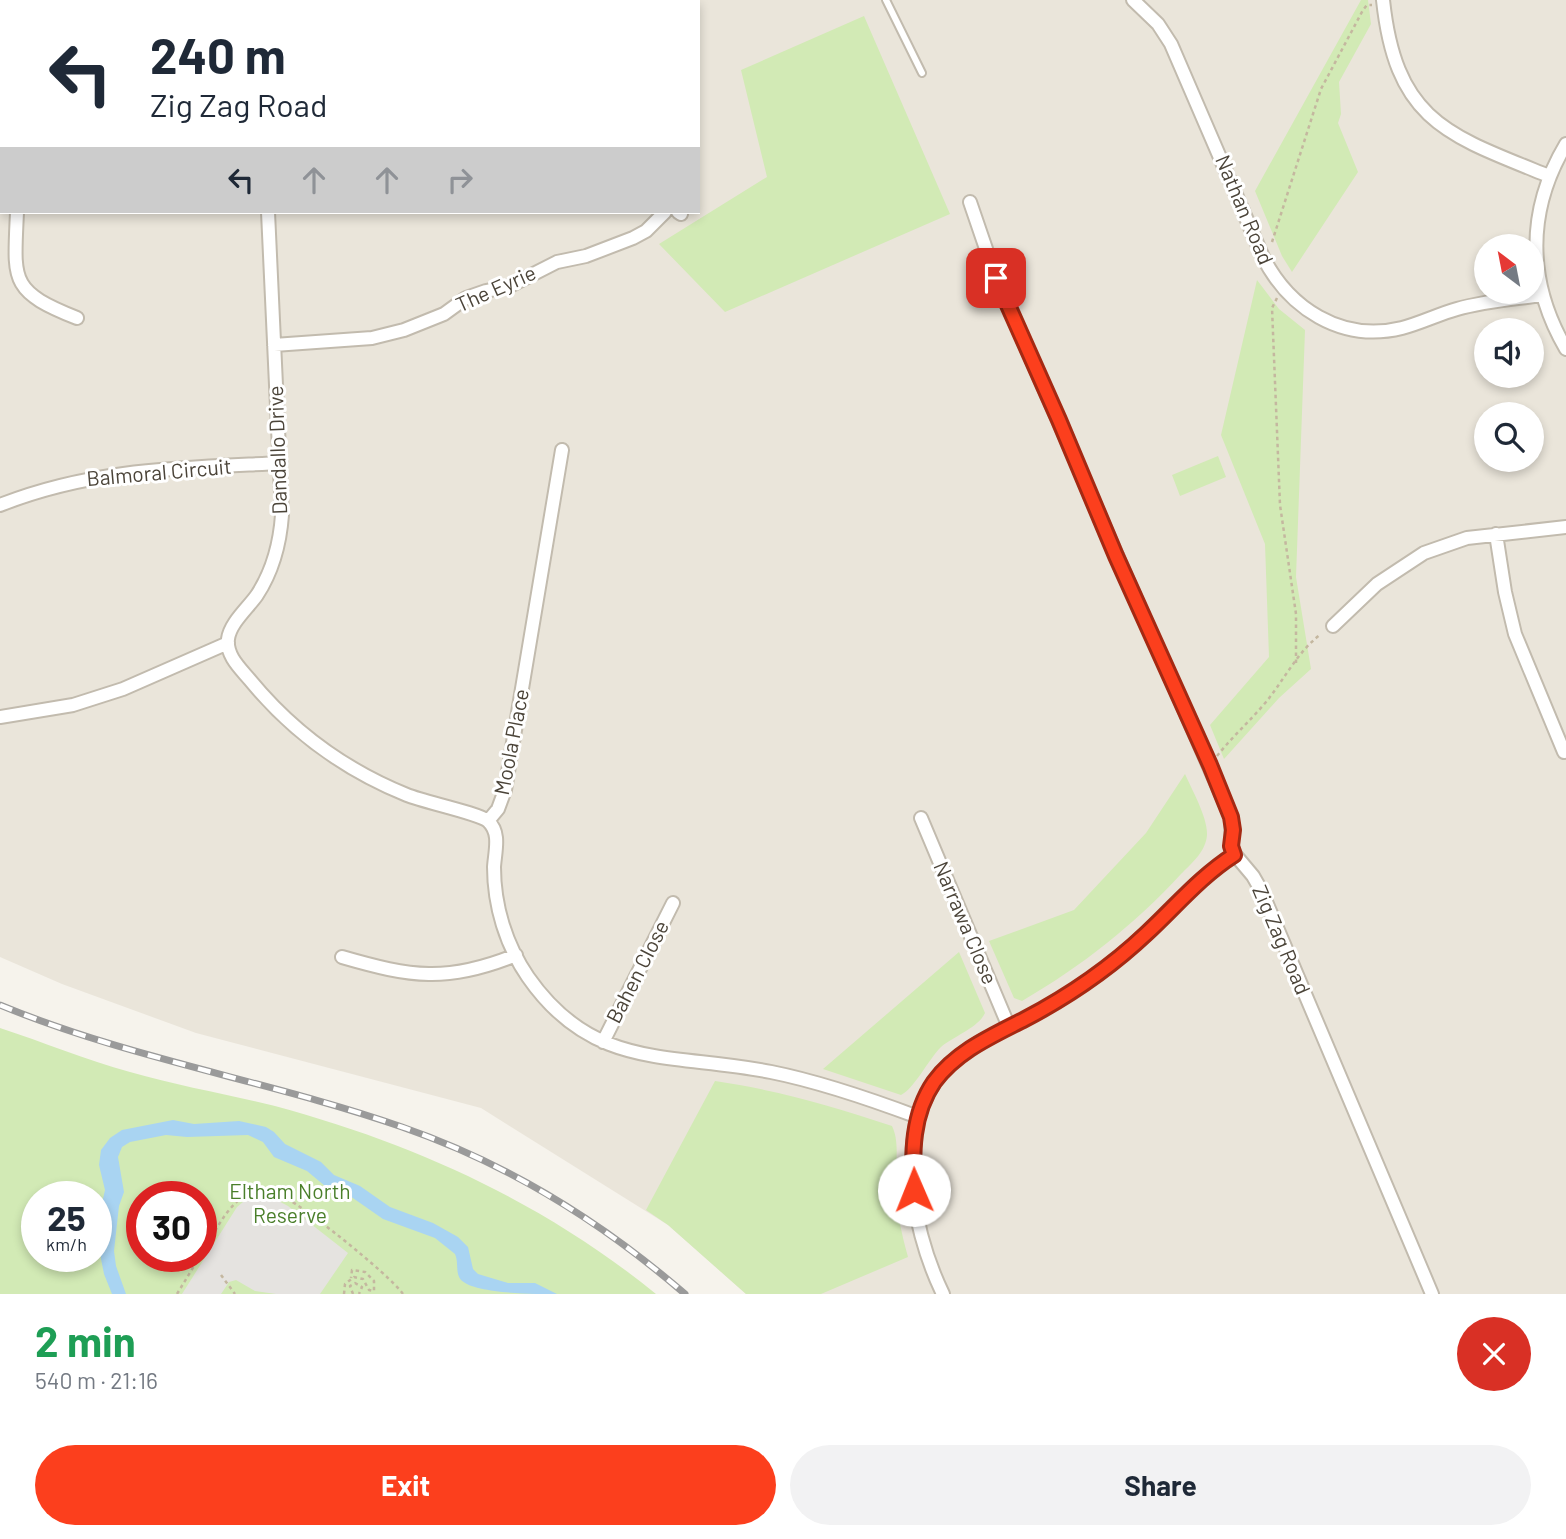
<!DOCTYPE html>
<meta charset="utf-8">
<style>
:root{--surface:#fff;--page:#f2f2f3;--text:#1f2937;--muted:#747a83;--accent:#fc3f1d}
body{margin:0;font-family:Barlow,sans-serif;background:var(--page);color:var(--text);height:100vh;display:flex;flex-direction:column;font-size:26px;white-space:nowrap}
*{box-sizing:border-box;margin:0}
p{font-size:23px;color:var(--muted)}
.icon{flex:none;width:38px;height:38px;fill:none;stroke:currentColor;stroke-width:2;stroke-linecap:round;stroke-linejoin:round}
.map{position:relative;height:1294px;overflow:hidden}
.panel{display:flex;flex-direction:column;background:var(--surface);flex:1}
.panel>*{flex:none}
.guide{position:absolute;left:0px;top:0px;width:700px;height:214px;box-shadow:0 4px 10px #0003;background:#fff;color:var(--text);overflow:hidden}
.needle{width:46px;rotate:328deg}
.controls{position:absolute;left:1474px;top:234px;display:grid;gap:14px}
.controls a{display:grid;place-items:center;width:70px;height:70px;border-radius:50%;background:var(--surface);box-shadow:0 4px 10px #0003;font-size:35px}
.speed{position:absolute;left:21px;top:1181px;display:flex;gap:14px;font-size:35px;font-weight:700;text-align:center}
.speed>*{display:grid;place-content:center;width:91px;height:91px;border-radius:50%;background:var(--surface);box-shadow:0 4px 10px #0003;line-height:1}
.speed small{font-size:18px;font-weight:400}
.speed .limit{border:10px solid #d22;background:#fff;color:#111}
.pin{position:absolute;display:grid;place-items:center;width:60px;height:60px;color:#fff;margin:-30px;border-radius:14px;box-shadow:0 4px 10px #0006}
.me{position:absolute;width:77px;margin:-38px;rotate:359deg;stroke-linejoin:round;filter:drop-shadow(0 0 5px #0008)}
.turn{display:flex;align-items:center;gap:24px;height:147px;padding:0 35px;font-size:32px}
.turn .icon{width:91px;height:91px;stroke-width:2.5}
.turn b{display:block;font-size:49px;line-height:60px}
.lanes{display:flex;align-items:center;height:66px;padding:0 35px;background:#0003;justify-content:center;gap:35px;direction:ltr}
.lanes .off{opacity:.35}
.round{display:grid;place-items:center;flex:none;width:74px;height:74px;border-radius:37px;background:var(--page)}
.headline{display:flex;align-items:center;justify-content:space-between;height:119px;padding:0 35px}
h1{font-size:42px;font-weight:700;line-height:52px;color:#1e9e55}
.cta{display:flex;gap:14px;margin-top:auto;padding:14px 35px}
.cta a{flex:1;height:80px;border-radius:42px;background:var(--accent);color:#fff;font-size:28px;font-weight:700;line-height:80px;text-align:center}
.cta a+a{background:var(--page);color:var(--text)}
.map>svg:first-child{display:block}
.residential{fill:#eae5da;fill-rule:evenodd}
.green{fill:#d2eab5;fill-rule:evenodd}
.parking{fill:#e5e3e0}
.water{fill:#a9d4f2}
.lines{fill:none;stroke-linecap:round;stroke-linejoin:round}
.lane-casing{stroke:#c2bbae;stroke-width:10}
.street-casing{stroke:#c2bbae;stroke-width:16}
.path{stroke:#c4b79f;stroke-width:2.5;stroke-dasharray:3.5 3.5;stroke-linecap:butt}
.lane{stroke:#fff;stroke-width:6}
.street{stroke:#fff;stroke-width:12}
.rail-casing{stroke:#9a9a9a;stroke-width:7}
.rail{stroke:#fff;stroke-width:4.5;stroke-dasharray:13;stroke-linecap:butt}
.route-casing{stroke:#a42913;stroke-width:18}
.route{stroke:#fc3f1d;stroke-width:12}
.labels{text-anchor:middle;stroke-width:6;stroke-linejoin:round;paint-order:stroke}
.street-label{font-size:21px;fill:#4b4439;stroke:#fff}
.park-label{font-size:21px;fill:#4a7f2a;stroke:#fff}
</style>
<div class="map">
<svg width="1566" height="1294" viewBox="0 0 1566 1294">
<rect width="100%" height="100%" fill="#f6f3ec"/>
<!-- residential -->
<path class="residential" d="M0,0H1566V1294H746L668,1225L481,1108L196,1033L62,984L0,957ZM2,2H698V212H2ZM1486,247H1531V292H1486ZM1486,331H1531V376H1486ZM1486,415H1531V460H1486Z"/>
<!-- green -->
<path class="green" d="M1361,0H1368L1371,24L1339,82L1341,114L1338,123L1358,172L1292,272L1282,256L1255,191Z
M864,16L950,214L725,312L659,244L767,177L741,70Z
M1257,280L1279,309L1305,330L1296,577L1311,669L1279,698L1224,759L1210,725L1269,657L1265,544L1221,435Z
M1218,456L1226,477L1180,496L1172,475Z
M1185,774C1192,790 1208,818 1207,835C1206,851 1192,863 1181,874C1134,925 1082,966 1022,1001L1014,998L989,941L1074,910L1146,833Z
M959,952L985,1013C978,1028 954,1036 941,1047C928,1060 914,1089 901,1095L823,1069Z
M0,1028C43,1042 86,1060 130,1072C178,1086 227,1094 275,1106C415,1144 543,1202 656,1294H0ZM37,1197H96V1256H37ZM142,1197H201V1256H142Z
M715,1081C776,1090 833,1106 892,1126C901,1144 894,1171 896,1191C897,1214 902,1235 908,1257L821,1294H746L668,1225L646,1210Z"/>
<!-- parking -->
<path class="parking" d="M259,1195H267L288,1206L348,1253L320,1294H276L255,1291L236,1280L229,1282L221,1294H182L237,1207L243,1202Z"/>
<!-- water -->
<path class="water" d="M173,1120L194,1124L239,1121L266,1127L274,1132L285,1144L321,1162L334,1175L360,1186L390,1207L433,1223L458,1237L468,1247L473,1269L478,1274L508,1283H535L557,1294C535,1294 475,1294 461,1280C455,1273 459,1263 455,1254L435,1238L383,1219L350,1196L325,1186L307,1171L274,1157L263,1142L248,1135L187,1137L166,1135L130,1142L122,1147L118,1157L124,1192L119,1206L114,1251L116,1266L126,1294H112L104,1274L101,1259L100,1212L105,1190L99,1165L101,1150L110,1138L122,1130Z"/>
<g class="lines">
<defs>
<path id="lane" d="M886,0L922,73"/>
<path id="street" d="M1133,0L1158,24L1171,44L1262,255C1288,308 1341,343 1402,328C1421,323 1439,314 1457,309C1485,301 1514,299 1542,295
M1383,0C1396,121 1447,135 1549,176
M607,2L611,0
M0,121H2
M1566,144C1526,211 1527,282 1566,349
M970,202L996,278L1231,817L1232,851L1253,876L1261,890L1432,1294
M17,212C14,281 9,291 77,318
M268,212L282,515C280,543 272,572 257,595C248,608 230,623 228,639C226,656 241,669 250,680C292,731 345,770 407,795C424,802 478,813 488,821C501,833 495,851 494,867C494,906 506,945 528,977C594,1072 673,1052 771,1072C821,1082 870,1099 918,1117
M678,212L681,214
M274,345L372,338L404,330L444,314L466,298L486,291L510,286L557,262L586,256L633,238L646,231L665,212
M0,505C94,468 182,468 281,463
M1496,534L1505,592L1515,634L1564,752
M1333,626L1377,584L1424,553L1467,538L1566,527
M0,717L73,705L123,689L228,643
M921,818L1009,1027
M488,821L498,809L505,790L562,450
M342,957C411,977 447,983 516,955
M603,1042L673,903
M943,1294C909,1224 889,1113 958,1057C979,1040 1003,1031 1027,1018C1053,1004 1079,988 1103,970C1150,936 1185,885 1234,855"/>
</defs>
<!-- lane casing -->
<use href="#lane" class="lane-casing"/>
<!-- street casing -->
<use href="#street" class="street-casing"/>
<!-- path -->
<path class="path" d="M1272,242L1321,89L1363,10L1367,5H1372
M1277,298L1272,308L1280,505L1296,614V663
M1217,756C1232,737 1250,721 1266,702C1284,680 1298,651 1321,634
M201,1255C214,1235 227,1202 251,1193C259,1190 268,1190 277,1193C299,1202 390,1275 403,1294
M221,1275L235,1294
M177,1294L200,1256
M344,1294L345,1284L354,1277L363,1279L369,1290L374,1291V1281L365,1272L352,1270L351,1278
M353,1294L350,1286L355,1283L362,1287L359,1294"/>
<!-- lane -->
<use href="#lane" class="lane"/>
<!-- street -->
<use href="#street" class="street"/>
<defs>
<path id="rail" d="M0,1005C130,1059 270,1081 402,1127C506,1163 602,1222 685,1294"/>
</defs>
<!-- rail casing -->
<use href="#rail" class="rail-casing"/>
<!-- rail -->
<use href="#rail" class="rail"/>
</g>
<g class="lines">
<defs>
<path id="route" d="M914,1190C912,1153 912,1114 934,1082C957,1051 992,1036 1025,1019C1069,996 1111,967 1147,933C1176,906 1201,876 1234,855L1231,846L1233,830L1231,817L1210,765L1116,556L1059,420L996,278"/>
</defs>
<!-- route casing -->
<use href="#route" class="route-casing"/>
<!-- route -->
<use href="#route" class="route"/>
</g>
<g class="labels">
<!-- street labels -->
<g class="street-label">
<text transform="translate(1244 210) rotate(67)" y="7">Nathan Road</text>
<text transform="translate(496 289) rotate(-24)" y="7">The Eyrie</text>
<text transform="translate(278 450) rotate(-92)" y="7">Dandallo Drive</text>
<text transform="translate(159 473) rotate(-5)" y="7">Balmoral Circuit</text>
<text transform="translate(512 742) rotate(-79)" y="7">Moola Place</text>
<text transform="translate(965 923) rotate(67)" y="7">Narrawa Close</text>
<text transform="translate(1281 940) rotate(67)" y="7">Zig Zag Road</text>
<text transform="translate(638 972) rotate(-63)" y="7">Bahen Close</text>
</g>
<!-- park labels -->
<g class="park-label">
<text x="290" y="1199">Eltham North<tspan x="290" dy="24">Reserve</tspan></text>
</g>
</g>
</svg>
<div class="controls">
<a><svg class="needle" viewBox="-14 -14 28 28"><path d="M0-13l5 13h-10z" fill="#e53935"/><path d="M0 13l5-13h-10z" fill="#747a83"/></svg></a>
<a><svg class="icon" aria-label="sound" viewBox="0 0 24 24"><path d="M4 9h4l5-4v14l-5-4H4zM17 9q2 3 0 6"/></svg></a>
<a><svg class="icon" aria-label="search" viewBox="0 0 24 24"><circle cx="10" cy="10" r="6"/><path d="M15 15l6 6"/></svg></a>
</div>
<div class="speed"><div>25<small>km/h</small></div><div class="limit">30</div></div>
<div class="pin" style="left:996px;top:278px;background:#d93025"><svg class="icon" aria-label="arrive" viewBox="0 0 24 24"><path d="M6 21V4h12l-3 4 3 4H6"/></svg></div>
<svg class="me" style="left:914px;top:1190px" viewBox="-20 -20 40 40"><circle r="19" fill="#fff"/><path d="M0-13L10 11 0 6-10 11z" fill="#fc3f1d"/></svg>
<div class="guide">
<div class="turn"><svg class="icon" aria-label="left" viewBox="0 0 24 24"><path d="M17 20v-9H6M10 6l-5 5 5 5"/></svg><div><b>240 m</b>Zig Zag Road</div></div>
<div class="lanes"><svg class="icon" aria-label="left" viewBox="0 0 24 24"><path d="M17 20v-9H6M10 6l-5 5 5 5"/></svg><svg class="icon off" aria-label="ahead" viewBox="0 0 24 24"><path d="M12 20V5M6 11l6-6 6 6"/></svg><svg class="icon off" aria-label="ahead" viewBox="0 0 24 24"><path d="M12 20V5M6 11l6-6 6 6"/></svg><svg class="icon off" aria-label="right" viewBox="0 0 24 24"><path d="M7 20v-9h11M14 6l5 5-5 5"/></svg></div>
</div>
</div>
<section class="panel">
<div class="headline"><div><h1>2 min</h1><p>540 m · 21:16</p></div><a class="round" style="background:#d93025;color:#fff"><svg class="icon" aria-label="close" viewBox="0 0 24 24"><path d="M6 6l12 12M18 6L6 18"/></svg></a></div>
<div class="cta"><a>Exit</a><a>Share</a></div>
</section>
